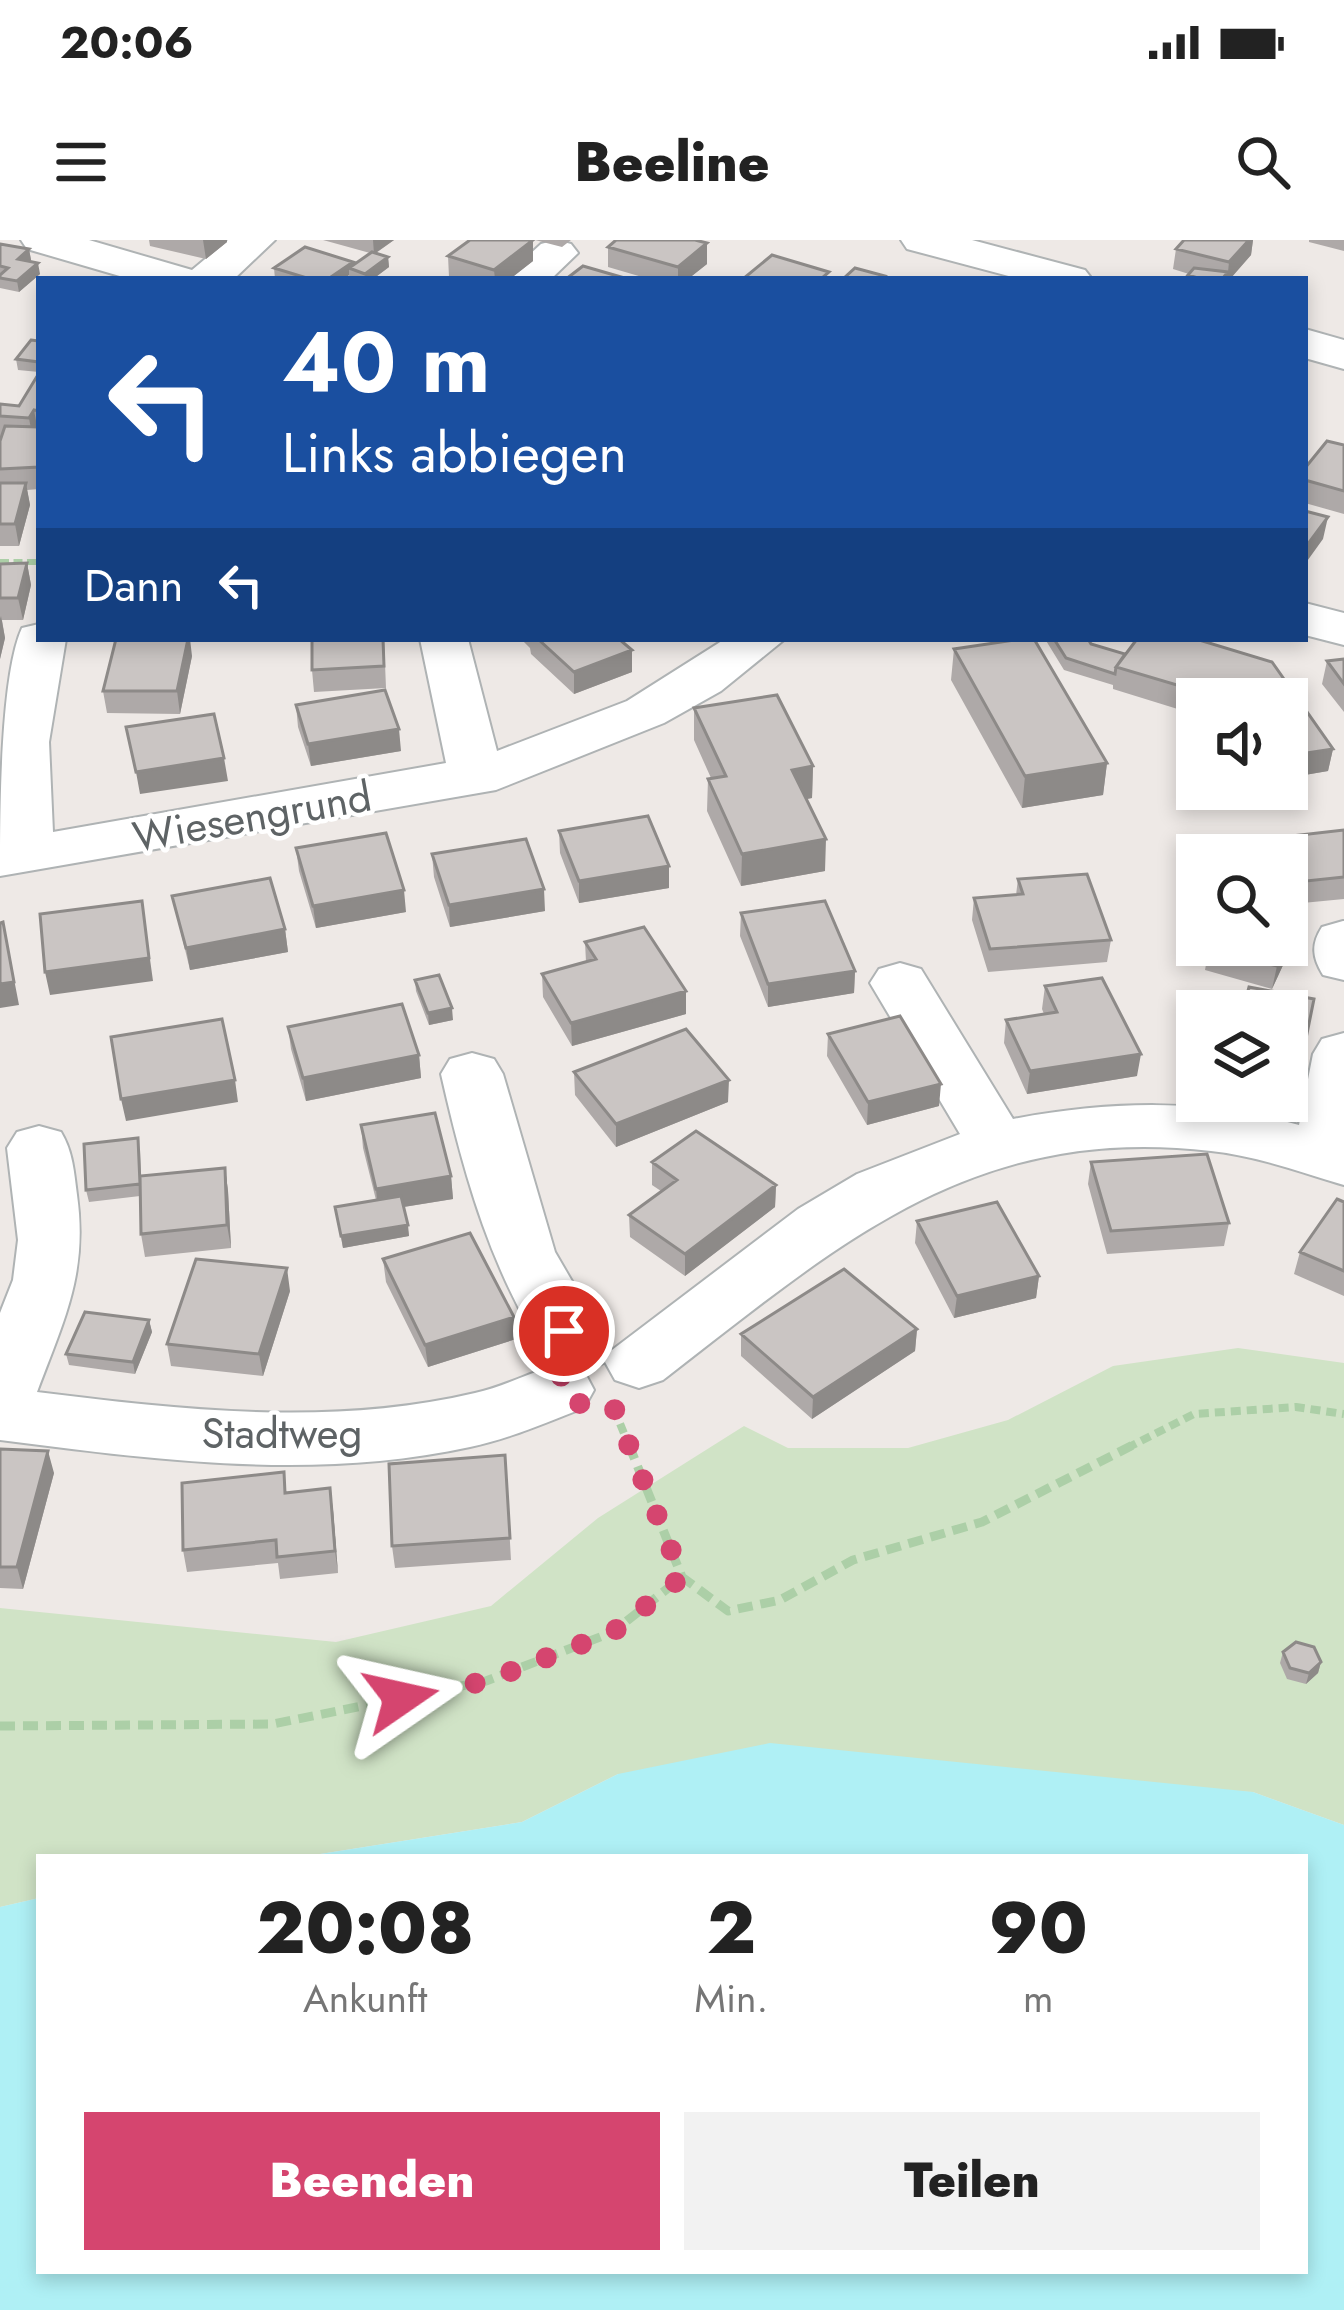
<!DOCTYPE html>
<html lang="de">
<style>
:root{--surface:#fff;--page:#f2f2f2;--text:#222;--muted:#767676;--accent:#d5456f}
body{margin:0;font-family:Jost,sans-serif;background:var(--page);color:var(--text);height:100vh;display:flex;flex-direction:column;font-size:45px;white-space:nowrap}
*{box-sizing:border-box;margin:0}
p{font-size:39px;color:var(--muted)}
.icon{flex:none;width:66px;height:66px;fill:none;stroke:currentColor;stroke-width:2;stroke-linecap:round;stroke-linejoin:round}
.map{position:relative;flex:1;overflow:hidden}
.details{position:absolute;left:36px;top:1614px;width:1272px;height:420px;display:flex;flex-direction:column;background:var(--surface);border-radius:0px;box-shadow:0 6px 18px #0003}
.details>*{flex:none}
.hud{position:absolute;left:36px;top:36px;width:1272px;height:366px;border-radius:0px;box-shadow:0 6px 18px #0003;background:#1a4fa0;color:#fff;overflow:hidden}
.buttons{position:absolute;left:1176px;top:438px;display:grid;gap:24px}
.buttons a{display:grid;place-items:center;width:132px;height:132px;border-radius:0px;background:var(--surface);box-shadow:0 6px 18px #0003;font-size:60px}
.pin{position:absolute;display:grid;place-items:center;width:102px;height:102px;color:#fff;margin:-51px;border:6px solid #fff;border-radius:50%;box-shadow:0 3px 12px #0007}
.me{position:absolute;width:132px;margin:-66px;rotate:79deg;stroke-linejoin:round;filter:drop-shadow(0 0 9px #0008)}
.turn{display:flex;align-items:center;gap:42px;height:252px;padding:0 48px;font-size:54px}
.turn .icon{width:156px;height:156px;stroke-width:2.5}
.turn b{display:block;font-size:84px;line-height:102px}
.then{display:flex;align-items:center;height:114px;padding:0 48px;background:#0003;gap:24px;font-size:45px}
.eta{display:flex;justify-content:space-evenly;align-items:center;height:204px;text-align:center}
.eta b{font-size:72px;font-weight:800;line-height:84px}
.action{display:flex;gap:24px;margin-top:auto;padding:24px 48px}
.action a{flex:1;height:138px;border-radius:0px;background:var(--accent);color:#fff;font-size:48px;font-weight:800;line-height:138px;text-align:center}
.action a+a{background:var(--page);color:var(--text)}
.status{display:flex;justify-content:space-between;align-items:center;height:84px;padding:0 60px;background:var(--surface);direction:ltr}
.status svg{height:33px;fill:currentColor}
header{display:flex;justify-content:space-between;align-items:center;height:156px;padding:0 48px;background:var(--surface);font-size:54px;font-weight:800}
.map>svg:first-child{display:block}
.green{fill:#d0e3c6}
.water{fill:#aff0f5}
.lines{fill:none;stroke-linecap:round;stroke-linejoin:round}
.minor-casing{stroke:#afb3b4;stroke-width:4}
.path-far2{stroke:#accfa7;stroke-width:6;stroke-dasharray:9 4.5;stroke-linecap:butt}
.path-far1{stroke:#accfa7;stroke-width:8;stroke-dasharray:10 6;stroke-linecap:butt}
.path{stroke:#accfa7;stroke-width:9;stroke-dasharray:15 8;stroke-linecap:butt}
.minor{fill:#fff;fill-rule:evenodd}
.wall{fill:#aea9a8}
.shaded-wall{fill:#8d8a88}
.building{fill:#cac5c3;stroke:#8d8a88;stroke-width:3}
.route{stroke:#d5456f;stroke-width:21;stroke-dasharray:0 37.8}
.labels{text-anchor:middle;stroke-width:9;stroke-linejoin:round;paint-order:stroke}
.street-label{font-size:42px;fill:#5e6365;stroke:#fff}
</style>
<div class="status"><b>20:06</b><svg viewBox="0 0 49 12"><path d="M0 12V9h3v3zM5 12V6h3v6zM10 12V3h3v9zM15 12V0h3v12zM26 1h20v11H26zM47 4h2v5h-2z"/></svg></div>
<header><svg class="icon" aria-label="menu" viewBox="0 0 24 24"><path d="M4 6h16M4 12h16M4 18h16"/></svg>Beeline<svg class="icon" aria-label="search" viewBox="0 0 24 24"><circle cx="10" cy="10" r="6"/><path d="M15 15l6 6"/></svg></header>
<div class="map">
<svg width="1344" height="2070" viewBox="0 0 1344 2070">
<rect width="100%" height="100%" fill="#eee9e6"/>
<!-- green -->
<path class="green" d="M1238,1108L1344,1123V1585L1253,1552L618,1534L522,1582L301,1617H39V1658L0,1667V1368L336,1402L491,1366L598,1278L744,1186L788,1208H908L1008,1180L1113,1126Z"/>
<!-- water -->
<path class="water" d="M770,1503L1253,1552L1344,1585V2070H0V1667L39,1658V2031H1305V1617H301L522,1582L618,1534Z"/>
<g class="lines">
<defs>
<path id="minor" d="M21,0H89L192,30L228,0H275L234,39H130L27,9Z
M556,0L571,4L578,13L551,39H503L541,4Z
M901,0H972L1085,30L1092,39H1020L907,9Z
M1305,89L1344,100V129L1305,118Z
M1305,363L1344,373V405L1305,395Z
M39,384V399H66L49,502L53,592L446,523L420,399H468L497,511L627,461L725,399H785L721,451L664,483L496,550L0,636C0,576 0,436 22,388Z
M1343,681H1344V740L1323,735C1312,717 1311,704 1322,687Z
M900,723L921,729L1013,879C1110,861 1204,858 1299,885L1313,814L1322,799L1344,793V945C1300,932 1257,916 1211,911C972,883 838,1005 663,1140L639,1148L615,1140L605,1122L585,1133L594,1150L584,1168C547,1182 509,1199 470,1207C314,1241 156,1220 0,1200V1073L13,1040L18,1000L7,908L17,892L39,886L61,892C73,912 74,932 77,955C88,1033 64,1080 37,1152C182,1170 331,1187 475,1153C502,1147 527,1134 553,1126C492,1035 465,940 441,834L450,819L472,813L494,819L503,834L555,1012L612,1110L798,969L857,934L960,894L870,743L879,729Z"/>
</defs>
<!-- minor casing -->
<use href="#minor" class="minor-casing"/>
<!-- path-far2 -->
<path class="path-far2" d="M0,322H39"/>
<!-- path-far1 -->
<path class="path-far1" d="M614,1169L630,1208
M1127,1208L1194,1174L1296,1167L1344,1174"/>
<!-- path -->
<path class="path" d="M629,1205L682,1337
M0,1486L273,1484L486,1441L613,1392L682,1337L728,1371L780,1360L853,1320L982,1282L1133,1205"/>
<!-- minor -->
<use href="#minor" class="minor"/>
</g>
<!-- wall -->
<path class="wall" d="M149,0H227V2L206,19L150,6Z
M323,0H394L376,13L388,17L389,27L373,39H350L349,35L344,39H275L274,28L353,25L370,13Z
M535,0H571L562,7Z
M1184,0H1253L1251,15L1230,39H1187L1189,34L1173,29L1176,9Z
M1309,0H1344V11L1309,2Z
M707,3V24L688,39H649L608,27V7Z
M0,4L29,9L31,20L29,21L40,34L19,52L0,48Z
M448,16L533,21L510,39H456L449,37Z
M39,101V132L18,130L16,119Z
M39,133V249L27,250L30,265L19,306H0V164L19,166Z
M1344,205V274L1305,263V228Z
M27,323L31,345L23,380H2L5,398L0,419V324Z
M384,399L386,448L314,452L312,430Z
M521,399H619L632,410V432L574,454L531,414L530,408Z
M1045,399H1088L1091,404L1125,414L1137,399H1196L1272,422L1333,509L1328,531L1287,538V459H1197V475L1113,449V445L1064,430Z
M954,409L1107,523L1103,555L1022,568L951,440Z
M192,416L180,474L107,473L103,451Z
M1344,419V472L1322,444L1327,421Z
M296,465L401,511L311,526L298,487Z
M694,468L813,526L812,558L806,559L825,631L741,646L707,571L708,539L711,538L694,500Z
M1344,590V659L1292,664L1287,655V615H1270L1274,598Z
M559,591L669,648L579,663L560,613Z
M296,608L406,672L316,688L299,631Z
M432,614L545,671L450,687L434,637Z
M1018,639L1111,700L1107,722L988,732L972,680L974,658L1016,655Z
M172,656L285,689L288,712L190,730Z
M741,673L855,731L854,753L768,767L740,696Z
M1300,675L1296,697L1272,749L1205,730L1209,708Z
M585,702L686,751V774L572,806L543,757L542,734L586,722Z
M415,740L453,780L429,785L416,751Z
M1045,746L1137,836L1027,854L1004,803L1006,780L1044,774L1042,769Z
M1314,759L1295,845L1287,843V771L1243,769Z
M288,787L419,815L421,838L306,861L291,809Z
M828,794L939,866L867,885L827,816Z
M574,832L728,862L616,907L575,855Z
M361,885L451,936L453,959L404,967L409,996L343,1008L335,967L376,960L363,908Z
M140,910L141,936L225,928L228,951L231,1008L145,1017L141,994L140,956L89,962L86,950Z
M652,922L776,945L775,967L685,1036L630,997L629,975L661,951L652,945Z
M1091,922L1229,983L1224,1006L1107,1014L1088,944Z
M1344,962V1056L1294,1034L1300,1012Z
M917,981L1039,1036L1036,1058L954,1078L915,1003Z
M383,1019L516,1099L428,1127L386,1042Z
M290,1051L263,1136L171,1126L167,1104Z
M149,1080L152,1092L135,1134L69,1125L66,1114Z
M917,1089L915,1111L812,1179L741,1116V1094Z
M0,1209L54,1233L23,1349L0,1348Z
M505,1215L511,1320L395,1328L392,1306Z
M287,1252L333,1270L338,1333L280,1339L278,1323L187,1332L183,1310Z
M1283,1412L1321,1422L1318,1433L1306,1444L1287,1439L1280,1423Z"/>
<!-- shaded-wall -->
<path class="shaded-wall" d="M203,0H227V2L206,19Z
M373,0H394L374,14Z
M533,0V21L510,39H495L494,30Z
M1249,0H1253L1251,15L1230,39H1222L1228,32L1229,22Z
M707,3V24L688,39H678V27Z
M29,9L31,20L20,30L18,19Z
M388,17L389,27L373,39H366L365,34Z
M353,22V30L349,28V35L344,39H328Z
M38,23L40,34L19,52L17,41Z
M34,170L38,192L33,200L29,178Z
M26,243L30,265L19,306L15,284Z
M1328,277L1323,299L1305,324V308Z
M27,323L31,345L23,380L18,358Z
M1,376L5,398L0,419V379Z
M188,399H190L192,416L180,474L177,451Z
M632,410V432L574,454V432Z
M399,489L401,511L311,526L308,504Z
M1333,509L1328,531L1287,538V516Z
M224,518L228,541L140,554L136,532Z
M1107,523L1103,555L1022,568L1025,536Z
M813,526L812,558L791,562L792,530Z
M826,599L825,631L741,646L742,614Z
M669,626V648L579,663V641Z
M544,649L545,671L450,687L449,665Z
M404,650L406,672L316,688L313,666Z
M142,661L153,741L50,755L45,732Z
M1300,675L1296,697L1272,749L1277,726Z
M3,682L19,765L0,768V744Z
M285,689L288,712L190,730L186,708Z
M855,731L854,753L768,767V744Z
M686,751V774L572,806L571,783Z
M452,768L453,780L429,785L428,773Z
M1141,814L1137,836L1027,854L1030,831Z
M419,815L421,838L306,861L303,838Z
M235,840L238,862L126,881L121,859Z
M729,840L728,862L616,907V884Z
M941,844L939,866L867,885L868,862Z
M225,928L228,951L231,1008L227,985Z
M451,936L453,959L378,971L376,949Z
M776,945L775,967L685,1036V1014Z
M408,985L409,996L343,1008L341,996Z
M287,1028L290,1051L263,1136L259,1114Z
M1039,1036L1036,1058L954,1078L957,1056Z
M514,1077L516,1099L428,1127L425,1105Z
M149,1080L152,1092L135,1134L133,1122Z
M917,1089L915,1111L812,1179L813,1157Z
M48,1211L54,1233L23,1349L17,1327Z
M330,1248L333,1270L338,1333L335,1311Z
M1321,1422L1318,1433L1306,1444L1309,1433Z"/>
<!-- building -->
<path class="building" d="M470,0H533L494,30L448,16Z
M616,0H695L707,3L678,27L608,7Z
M1184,0H1249L1229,22L1176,9Z
M0,4L29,9L18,19L38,23L17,41L0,38V35L8,28L0,26Z
M305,7L353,22L328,39H310L274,28Z
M372,12L388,17L365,34L349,28Z
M772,15L829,32L821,39L744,38Z
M583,26L628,39H566Z
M855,28L885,36L882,39H843Z
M1194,28L1228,32L1222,39H1201L1188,35Z
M31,100L39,101V122L16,119Z
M39,133V171L34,170L29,178L0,176V164L19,166Z
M5,186L39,187V227L0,229V201Z
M1327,201L1344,205V251L1305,240V228Z
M0,243H26L15,284H0Z
M1305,271L1328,277L1305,308Z
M27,323L18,358H0V324Z
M116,399H188L177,451H103Z
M312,399H383L384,426L312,430Z
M538,399H619L632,410L574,432Z
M1021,399H1034L1107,523L1025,536L954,409Z
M1054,399H1088L1091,404L1125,414L1116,427L1115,434L1066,418Z
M1137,399H1196L1272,422L1333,509L1287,516V459H1207L1204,453L1116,427Z
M1344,419V444L1327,421Z
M385,450L399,489L308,504L296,465Z
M777,455L813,526L792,530L826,599L742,614L708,539L726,536L694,468Z
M214,474L224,518L136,532L126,487Z
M648,576L669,626L579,641L559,591Z
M1344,590V637L1297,642L1287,623V615H1283L1274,598Z
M386,593L404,650L313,666L296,608Z
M526,599L544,649L449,665L432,614Z
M1087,634L1111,700L990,709L974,658L1023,654L1018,639Z
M270,638L285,689L186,708L172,656Z
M142,661L149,718L45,732L40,674Z
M825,661L855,731L768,744L741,673Z
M1287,671L1300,675L1287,704Z
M3,682L14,742L0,744V683Z
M644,687L686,751L571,783L542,734L596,719L585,702Z
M1210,705H1286L1277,726L1209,708Z
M439,735L452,768L428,773L415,740Z
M1102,738L1141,814L1030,831L1006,780L1057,772L1045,746Z
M1249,747L1314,759L1301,823L1287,820V771H1215L1217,764L1243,769Z
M402,764L419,815L303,838L288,787Z
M900,776L941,844L868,862L828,794Z
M222,779L235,840L121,859L111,797Z
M686,789L729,840L616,884L574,832Z
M435,873L451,936L376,949L361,885Z
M696,891L776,945L685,1014L629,975L677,940L652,922Z
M138,898L140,944L86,950L84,904Z
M1207,914L1229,983L1111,991L1091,922Z
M225,928L227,985L141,994L140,936Z
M401,956L408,985L341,996L335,967Z
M1337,959L1344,962V1031L1300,1012Z
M997,962L1039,1036L957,1056L917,981Z
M470,993L514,1077L425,1105L383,1019Z
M196,1019L287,1028L259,1114L167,1104Z
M844,1029L917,1089L813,1157L741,1094Z
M85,1072L149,1080L133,1122L66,1114Z
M0,1209L48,1211L17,1327H0Z
M505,1215L510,1298L392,1306L389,1224Z
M284,1232L285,1253L330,1248L335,1311L277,1317L276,1300L183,1310L182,1243Z
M1296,1402L1314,1407L1321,1422L1309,1433L1290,1428L1283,1412Z"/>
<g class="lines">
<!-- route -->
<path class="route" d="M401,1458L486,1441L613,1392L682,1337L614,1168L588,1169L560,1150L562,1124L578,1110L564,1091"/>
</g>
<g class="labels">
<!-- street labels -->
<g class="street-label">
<text transform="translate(252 576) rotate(-10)" y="15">Wiesengrund</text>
<text x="282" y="1208">Stadtweg</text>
</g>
</g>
</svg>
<div class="buttons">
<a><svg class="icon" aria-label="sound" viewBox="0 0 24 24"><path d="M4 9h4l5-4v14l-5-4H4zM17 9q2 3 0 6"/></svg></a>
<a><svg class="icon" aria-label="search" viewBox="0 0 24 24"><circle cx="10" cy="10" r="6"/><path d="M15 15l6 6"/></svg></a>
<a><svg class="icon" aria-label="layers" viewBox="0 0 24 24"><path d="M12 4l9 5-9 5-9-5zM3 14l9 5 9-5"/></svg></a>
</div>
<div class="pin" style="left:564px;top:1091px;background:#d93025"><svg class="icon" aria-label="arrive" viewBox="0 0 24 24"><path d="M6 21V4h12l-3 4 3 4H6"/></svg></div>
<svg class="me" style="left:401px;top:1458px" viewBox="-20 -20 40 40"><path d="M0-17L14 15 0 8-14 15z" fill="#d5456f" stroke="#fff" stroke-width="4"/></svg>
<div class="hud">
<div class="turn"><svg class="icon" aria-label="left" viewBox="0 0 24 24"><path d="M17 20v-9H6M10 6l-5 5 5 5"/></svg><div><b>40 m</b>Links abbiegen</div></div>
<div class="then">Dann<svg class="icon" aria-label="left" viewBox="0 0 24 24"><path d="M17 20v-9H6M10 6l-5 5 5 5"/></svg></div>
</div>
<section class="details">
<div class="eta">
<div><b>20:08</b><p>Ankunft</p></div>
<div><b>2</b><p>Min.</p></div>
<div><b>90</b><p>m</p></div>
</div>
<div class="action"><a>Beenden</a><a>Teilen</a></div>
</section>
</div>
